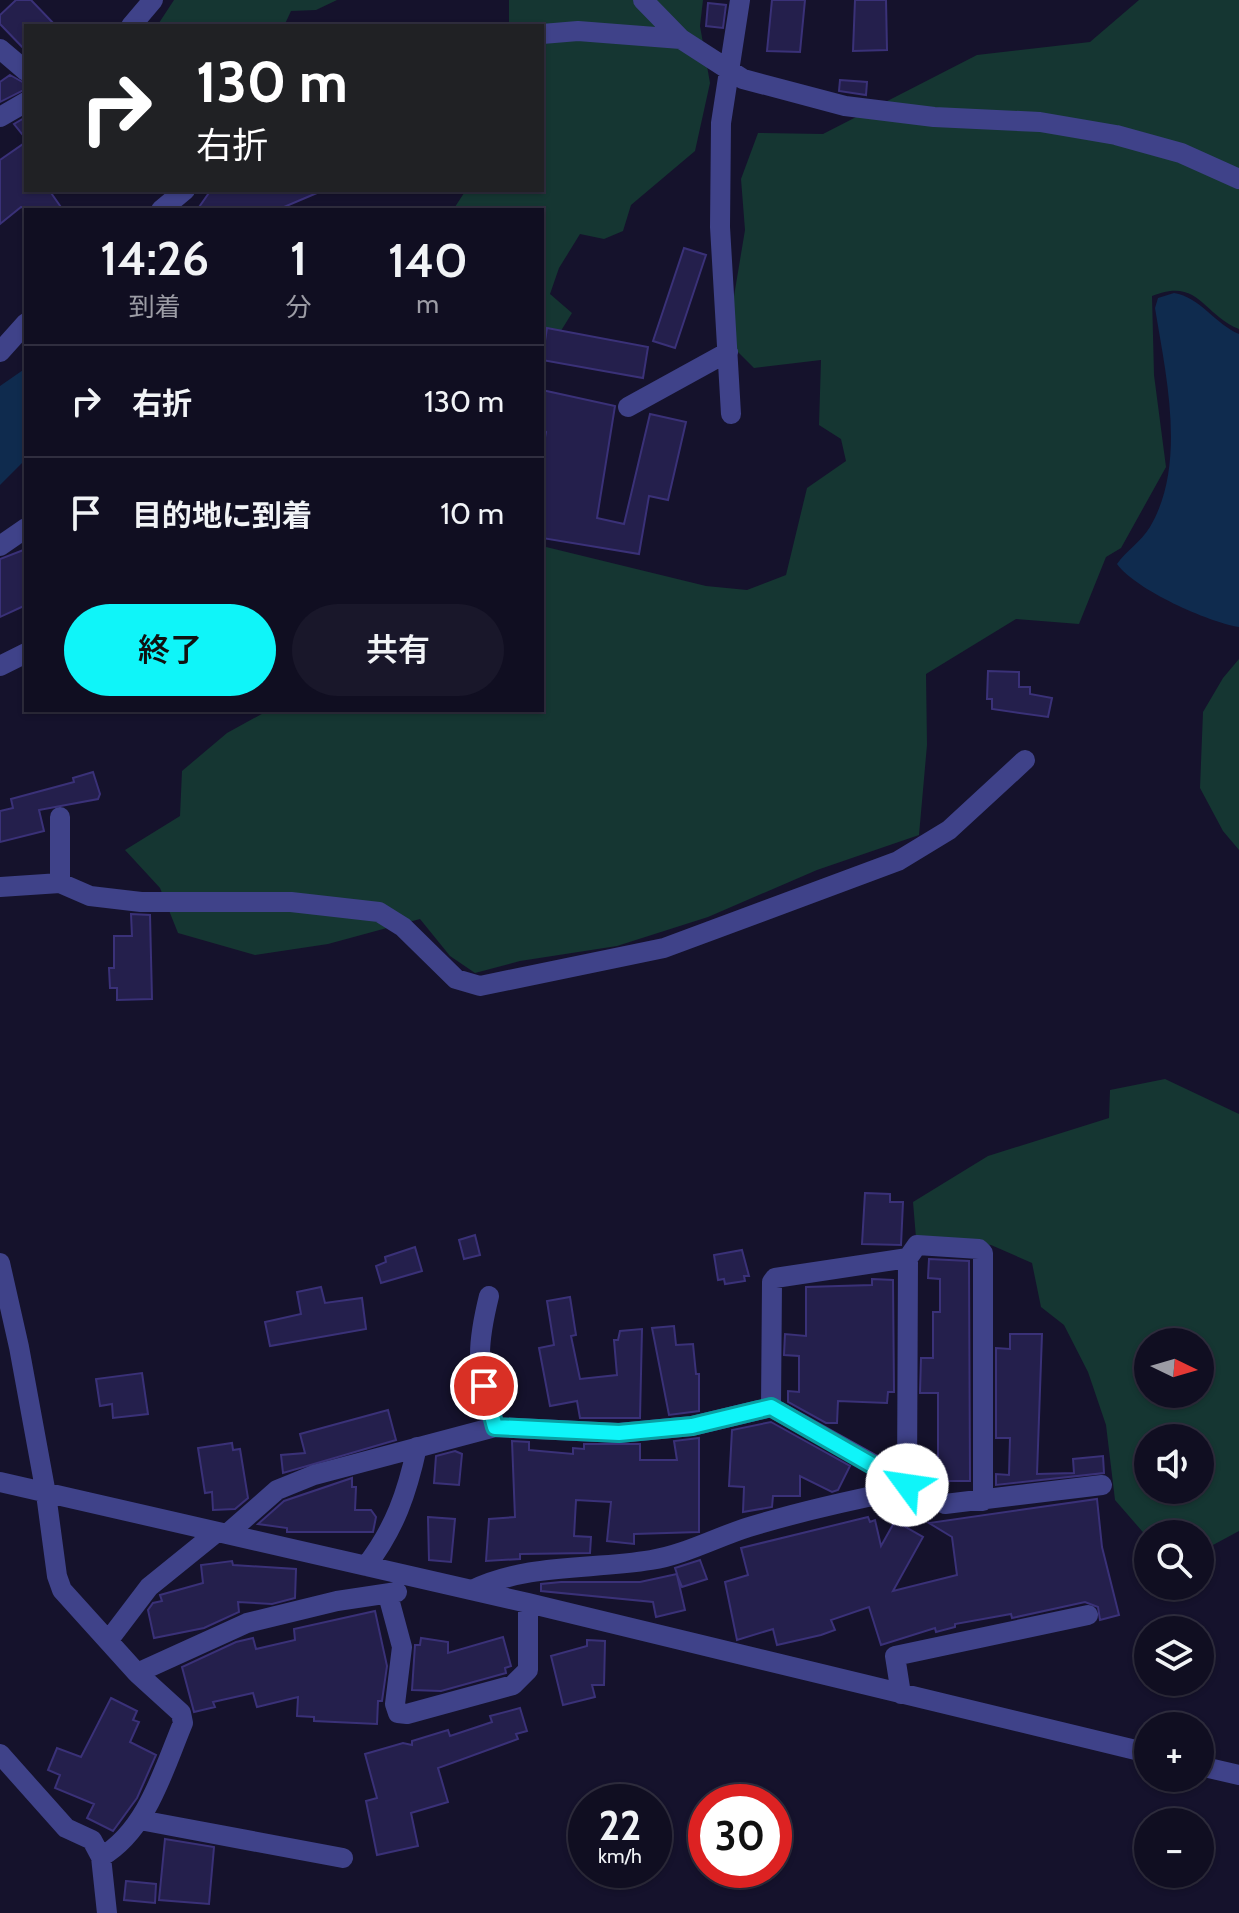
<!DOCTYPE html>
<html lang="ja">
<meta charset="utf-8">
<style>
:root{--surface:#100e21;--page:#19172a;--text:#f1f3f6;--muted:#9c9ca5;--line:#302e3f;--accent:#0ff5f9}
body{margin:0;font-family:Cabin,"Noto Sans JP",sans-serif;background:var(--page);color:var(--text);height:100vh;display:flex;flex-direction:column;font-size:30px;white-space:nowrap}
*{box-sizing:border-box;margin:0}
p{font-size:26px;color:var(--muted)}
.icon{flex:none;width:44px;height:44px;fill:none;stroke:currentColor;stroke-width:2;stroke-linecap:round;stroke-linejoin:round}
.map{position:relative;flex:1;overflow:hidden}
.side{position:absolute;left:24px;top:208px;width:520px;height:504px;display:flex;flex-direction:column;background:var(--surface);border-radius:0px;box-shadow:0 2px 6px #0004,0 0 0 2px var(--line)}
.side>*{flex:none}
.top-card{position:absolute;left:24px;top:24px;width:520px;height:168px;border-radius:0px;box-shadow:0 2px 6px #0004,0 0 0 2px var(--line);background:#202124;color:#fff;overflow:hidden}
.needle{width:52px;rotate:95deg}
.tools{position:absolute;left:1134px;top:1328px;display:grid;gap:16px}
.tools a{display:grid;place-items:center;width:80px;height:80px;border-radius:50%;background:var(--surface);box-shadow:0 2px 6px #0004,0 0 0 2px var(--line);font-size:40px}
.speed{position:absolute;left:568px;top:1784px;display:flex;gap:16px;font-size:40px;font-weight:700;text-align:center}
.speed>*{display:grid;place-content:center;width:104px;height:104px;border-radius:50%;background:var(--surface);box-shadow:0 2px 6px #0004,0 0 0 2px var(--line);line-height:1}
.speed small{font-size:20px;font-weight:400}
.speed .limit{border:12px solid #d22;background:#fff;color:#111}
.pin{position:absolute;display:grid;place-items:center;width:68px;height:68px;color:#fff;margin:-34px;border:4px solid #fff;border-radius:50%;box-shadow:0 2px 8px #0007}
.me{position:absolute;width:88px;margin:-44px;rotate:301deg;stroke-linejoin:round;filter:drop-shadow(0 0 6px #0008)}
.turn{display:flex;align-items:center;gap:28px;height:168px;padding:0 40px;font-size:36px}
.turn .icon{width:104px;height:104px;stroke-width:2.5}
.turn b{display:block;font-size:56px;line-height:68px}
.eta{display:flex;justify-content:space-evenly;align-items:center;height:136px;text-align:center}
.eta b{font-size:48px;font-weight:600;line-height:56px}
.button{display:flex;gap:16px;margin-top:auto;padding:16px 40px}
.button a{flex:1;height:92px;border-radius:48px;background:var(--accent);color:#111;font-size:32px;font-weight:600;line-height:92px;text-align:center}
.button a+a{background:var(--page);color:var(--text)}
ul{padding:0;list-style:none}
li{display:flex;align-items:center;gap:24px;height:112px;padding:0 40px;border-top:2px solid var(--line)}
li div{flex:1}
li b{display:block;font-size:30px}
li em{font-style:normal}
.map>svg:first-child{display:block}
.green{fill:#153632;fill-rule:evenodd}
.water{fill:#0f2b4e}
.building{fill:#241f4c;stroke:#3a3178;stroke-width:2}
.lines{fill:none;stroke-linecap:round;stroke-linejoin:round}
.minor{stroke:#3f4289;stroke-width:20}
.route-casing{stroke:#0a9fa2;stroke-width:20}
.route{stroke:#0ff5f9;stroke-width:14}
</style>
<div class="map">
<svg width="1239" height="1913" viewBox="0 0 1239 1913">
<rect width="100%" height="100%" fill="#15122c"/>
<!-- green -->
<path class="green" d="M174,0H337L316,10L291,11L284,26H157Z
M509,0H703L700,26L710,83L695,151L631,205L623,231L604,239L580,234L559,268L550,294L572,313L559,334L542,328V210H453L466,190H542V26H509Z
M1139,0H1239V329C1202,314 1199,277 1152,296L1154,375L1166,467L1121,548L1106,557L1079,624L1016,619L926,674L927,745L919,835L817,870L708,917L617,946L520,961L475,973L450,956L420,919L328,944L255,955L178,933L160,888L125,850L180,816L182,771L227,733L269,710H542V546L706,586L747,590L786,575L807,488L846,461L841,439L819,425L821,360L754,368L734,348L731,314L745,230L741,179L758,133L823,134L977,55L1090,42Z
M1239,659V850L1223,831L1200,788L1203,712L1223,678Z
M1165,1079L1239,1114V1531L1200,1552V1534H1148V1538L1115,1500L1106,1425L1088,1372L1064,1325L1041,1307L1032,1263L991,1245L916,1238L913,1202L988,1156L1109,1118L1110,1090ZM1148,1342H1200V1394H1148ZM1148,1438H1200V1490H1148Z"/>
<!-- water -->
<path class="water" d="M1174,293C1200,297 1215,324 1239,334V627C1208,622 1136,590 1117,564C1126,551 1141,542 1150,527C1187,464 1166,376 1155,308L1158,298Z
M26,368V459L0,485V386Z"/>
<!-- building -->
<path class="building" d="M16,0H31L56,26H26V51L0,24V15Z
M772,0H805L800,52L767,51Z
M855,0H886L887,50L853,51Z
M708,3L726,5L723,28L706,26Z
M10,75L26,84V89L0,102V82Z
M840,80L867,82L866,95L839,91Z
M26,117V139L14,124Z
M26,142V190H49L63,210L21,207L0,224V160Z
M211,190H324L277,210H197Z
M684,248L706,255L675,348L653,341Z
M547,328L648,347L643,378L542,360Z
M542,390L615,406L597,518L624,524L650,414L686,422L668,500L649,496L639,554L542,538V454L546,432L542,431Z
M26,549V605L0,617V559Z
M988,671L1019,672V687H1030V694L1052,698L1048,717L992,709V699H987Z
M93,772L100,794L98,799L39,810L44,831L0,842V811L13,808L11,799L74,782L73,778Z
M131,914L150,915L152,999L117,1000V988H110L109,968H114V936H132Z
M865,1193L890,1194V1202H903L901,1245L862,1244Z
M475,1235L480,1255L464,1259L459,1240Z
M415,1247L422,1271L381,1283L376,1266L386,1262L385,1257Z
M742,1250L749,1276H744L745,1281L725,1284L724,1279L718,1280L714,1255Z
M929,1259L969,1261L970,1481H938V1393H920L921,1358H933V1312H940V1279L928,1278Z
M872,1279L893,1280L894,1392H888L887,1403L838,1401L837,1423H826L788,1402V1391L799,1392V1356L784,1355L785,1334L806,1336V1287L872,1285Z
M321,1287L325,1303L362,1298L366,1329L270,1346L265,1322L301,1314L297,1292Z
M570,1297L576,1335L571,1336L580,1379L617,1375L614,1340H618L620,1331L642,1329L640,1418H580L577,1401L550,1406L539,1348L554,1345L547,1301Z
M674,1326L676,1345L693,1344L696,1374H699V1411L669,1415L652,1328Z
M1010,1334H1042L1037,1474L1074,1473L1073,1459L1103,1456L1104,1473L996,1485V1474L1009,1475L1010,1438H996V1348L1010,1349Z
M142,1373L148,1414L113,1418L112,1404L100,1406L96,1379Z
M388,1410L396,1440L283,1473L281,1455L305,1453L300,1434Z
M771,1422L850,1466L838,1490L832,1492L800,1476V1496H773L772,1507L743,1512L744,1487L729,1486L732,1430Z
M699,1438V1532L634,1534V1544L607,1541L611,1502L576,1500L574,1536L591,1537L590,1553L520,1554V1559L486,1561L489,1519L515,1517L512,1441L529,1442V1450L573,1454V1448L584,1449V1444H640V1460H677L674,1441Z
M232,1443L233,1450L240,1449L248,1498L235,1509L213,1510L212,1492L205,1493L198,1448Z
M455,1451L462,1454L459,1485L434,1483L436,1456Z
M352,1478V1487H356L355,1510H371L376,1517L373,1532H287V1528L258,1524L284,1501Z
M1097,1499L1102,1547L1119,1615L1100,1620L1098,1607L1085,1602L1012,1618L1011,1614L955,1624V1627L936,1632L935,1628L881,1645L869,1607L831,1620L835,1630L821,1635L777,1645L773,1629L737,1640L725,1582L748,1575L741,1548L868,1517L870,1522L875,1520L881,1546L895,1521L923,1537L893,1591L957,1575L952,1537L929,1523Z
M428,1517L455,1519L451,1562L429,1560Z
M700,1560L707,1579L682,1587L677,1575L685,1610L656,1617L653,1602L541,1591V1584L561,1582H640L677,1574L675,1568Z
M232,1561L233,1565L296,1569L295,1598L272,1604L238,1602L239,1612L204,1628L154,1638L148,1610L153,1603L162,1601L160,1595L203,1583L201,1565Z
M375,1611L387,1666L382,1701H378L377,1724L314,1721V1717L297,1716L298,1697L257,1707L253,1693L213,1702L215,1707L194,1712L182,1667L236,1642L253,1638L256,1649L295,1640L294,1629Z
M503,1637L511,1666L505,1668L506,1673L441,1691L412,1690L415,1645H420L421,1638L448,1642V1653Z
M587,1640L605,1641L604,1685H592L595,1697L563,1705L551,1656L587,1646Z
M111,1698L137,1711L133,1720L139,1722L130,1742L156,1755L137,1798L113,1831L87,1818L94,1804L55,1788L60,1775L48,1770L57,1748L81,1757Z
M520,1708L527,1731L516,1734L518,1739L438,1768L448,1802L411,1813L418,1846L377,1855L366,1801L377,1798L365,1754L403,1743L412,1745V1741L448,1730L450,1736L492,1722L490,1716Z
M165,1839L214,1847L209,1904L159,1900Z
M126,1881L156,1884L155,1903L124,1900Z"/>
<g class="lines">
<!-- minor -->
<path class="minor" d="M643,0L681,39L743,79L845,106L934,117L1040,122L1116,135L1181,153L1239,179
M131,26L153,0
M542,34L578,31L681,39
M0,49L26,71
M0,117L26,102
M161,210L185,190
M0,352L26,323
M628,407L728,352
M731,414L720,227L721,123L740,0
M0,546L26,528
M0,666L26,653
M60,883V817
M0,887L60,883L90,896L141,902H291L379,912L403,927L456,979L480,986L664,948L898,861L949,830L1025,760
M0,1263L19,1347L46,1494L57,1576L62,1590L137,1673L181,1713L183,1723C163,1771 147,1830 101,1857
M489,1296C474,1357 479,1367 495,1427
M771,1407L772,1282L775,1278L908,1258L917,1245L979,1249L983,1253V1501
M0,1482L528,1603L1148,1753
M227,1534L277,1490L314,1475L495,1427L619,1433L692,1426L771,1407L945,1504L1102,1485
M366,1566C395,1528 407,1493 417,1447
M472,1590C528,1563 590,1570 651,1560C684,1555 717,1537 749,1527C798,1512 847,1501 897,1491L907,1485L908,1258
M388,1595L402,1647L395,1704L398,1713L407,1714L513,1685L528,1670V1603
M108,1641L149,1587L217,1532
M137,1673L247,1623L337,1601L397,1592
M901,1694L895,1656L1088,1615
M0,1754L66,1828L92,1840L101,1857L107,1913
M1200,1766L1239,1775
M140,1820L343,1858"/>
</g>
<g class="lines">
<defs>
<path id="route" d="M484,1386L495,1427L619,1433L692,1426L771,1407L907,1485"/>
</defs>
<!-- route casing -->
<use href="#route" class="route-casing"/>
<!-- route -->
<use href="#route" class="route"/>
</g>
</svg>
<div class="tools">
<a><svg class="needle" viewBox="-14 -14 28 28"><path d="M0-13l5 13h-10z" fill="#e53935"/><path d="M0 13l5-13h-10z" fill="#9c9ca5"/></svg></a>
<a><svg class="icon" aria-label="sound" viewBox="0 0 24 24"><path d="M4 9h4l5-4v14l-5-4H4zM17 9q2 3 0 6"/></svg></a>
<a><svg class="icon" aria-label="search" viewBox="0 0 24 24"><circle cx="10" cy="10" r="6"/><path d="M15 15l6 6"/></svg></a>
<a><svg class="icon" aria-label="layers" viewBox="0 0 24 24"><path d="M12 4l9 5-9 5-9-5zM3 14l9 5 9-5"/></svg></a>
<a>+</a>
<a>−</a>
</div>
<div class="speed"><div>22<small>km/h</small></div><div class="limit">30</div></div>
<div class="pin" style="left:484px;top:1386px;background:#d93025"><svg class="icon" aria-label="arrive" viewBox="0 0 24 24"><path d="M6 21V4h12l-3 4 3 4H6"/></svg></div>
<svg class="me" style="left:907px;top:1485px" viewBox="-20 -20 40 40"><circle r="19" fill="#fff"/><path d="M0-13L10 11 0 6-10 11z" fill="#0ff5f9"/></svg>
<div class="top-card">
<div class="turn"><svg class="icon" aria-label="right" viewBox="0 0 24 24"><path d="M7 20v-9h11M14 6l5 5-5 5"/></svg><div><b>130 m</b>右折</div></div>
</div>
<section class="side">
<div class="eta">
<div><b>14:26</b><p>到着</p></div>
<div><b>1</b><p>分</p></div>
<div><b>140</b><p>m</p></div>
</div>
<ul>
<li><svg class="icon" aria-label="right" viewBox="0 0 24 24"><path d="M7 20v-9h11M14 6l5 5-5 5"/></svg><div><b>右折</b></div><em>130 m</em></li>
<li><svg class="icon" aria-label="arrive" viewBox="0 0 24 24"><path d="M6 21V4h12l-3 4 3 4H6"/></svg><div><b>目的地に到着</b></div><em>10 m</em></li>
</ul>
<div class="button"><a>終了</a><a>共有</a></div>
</section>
</div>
